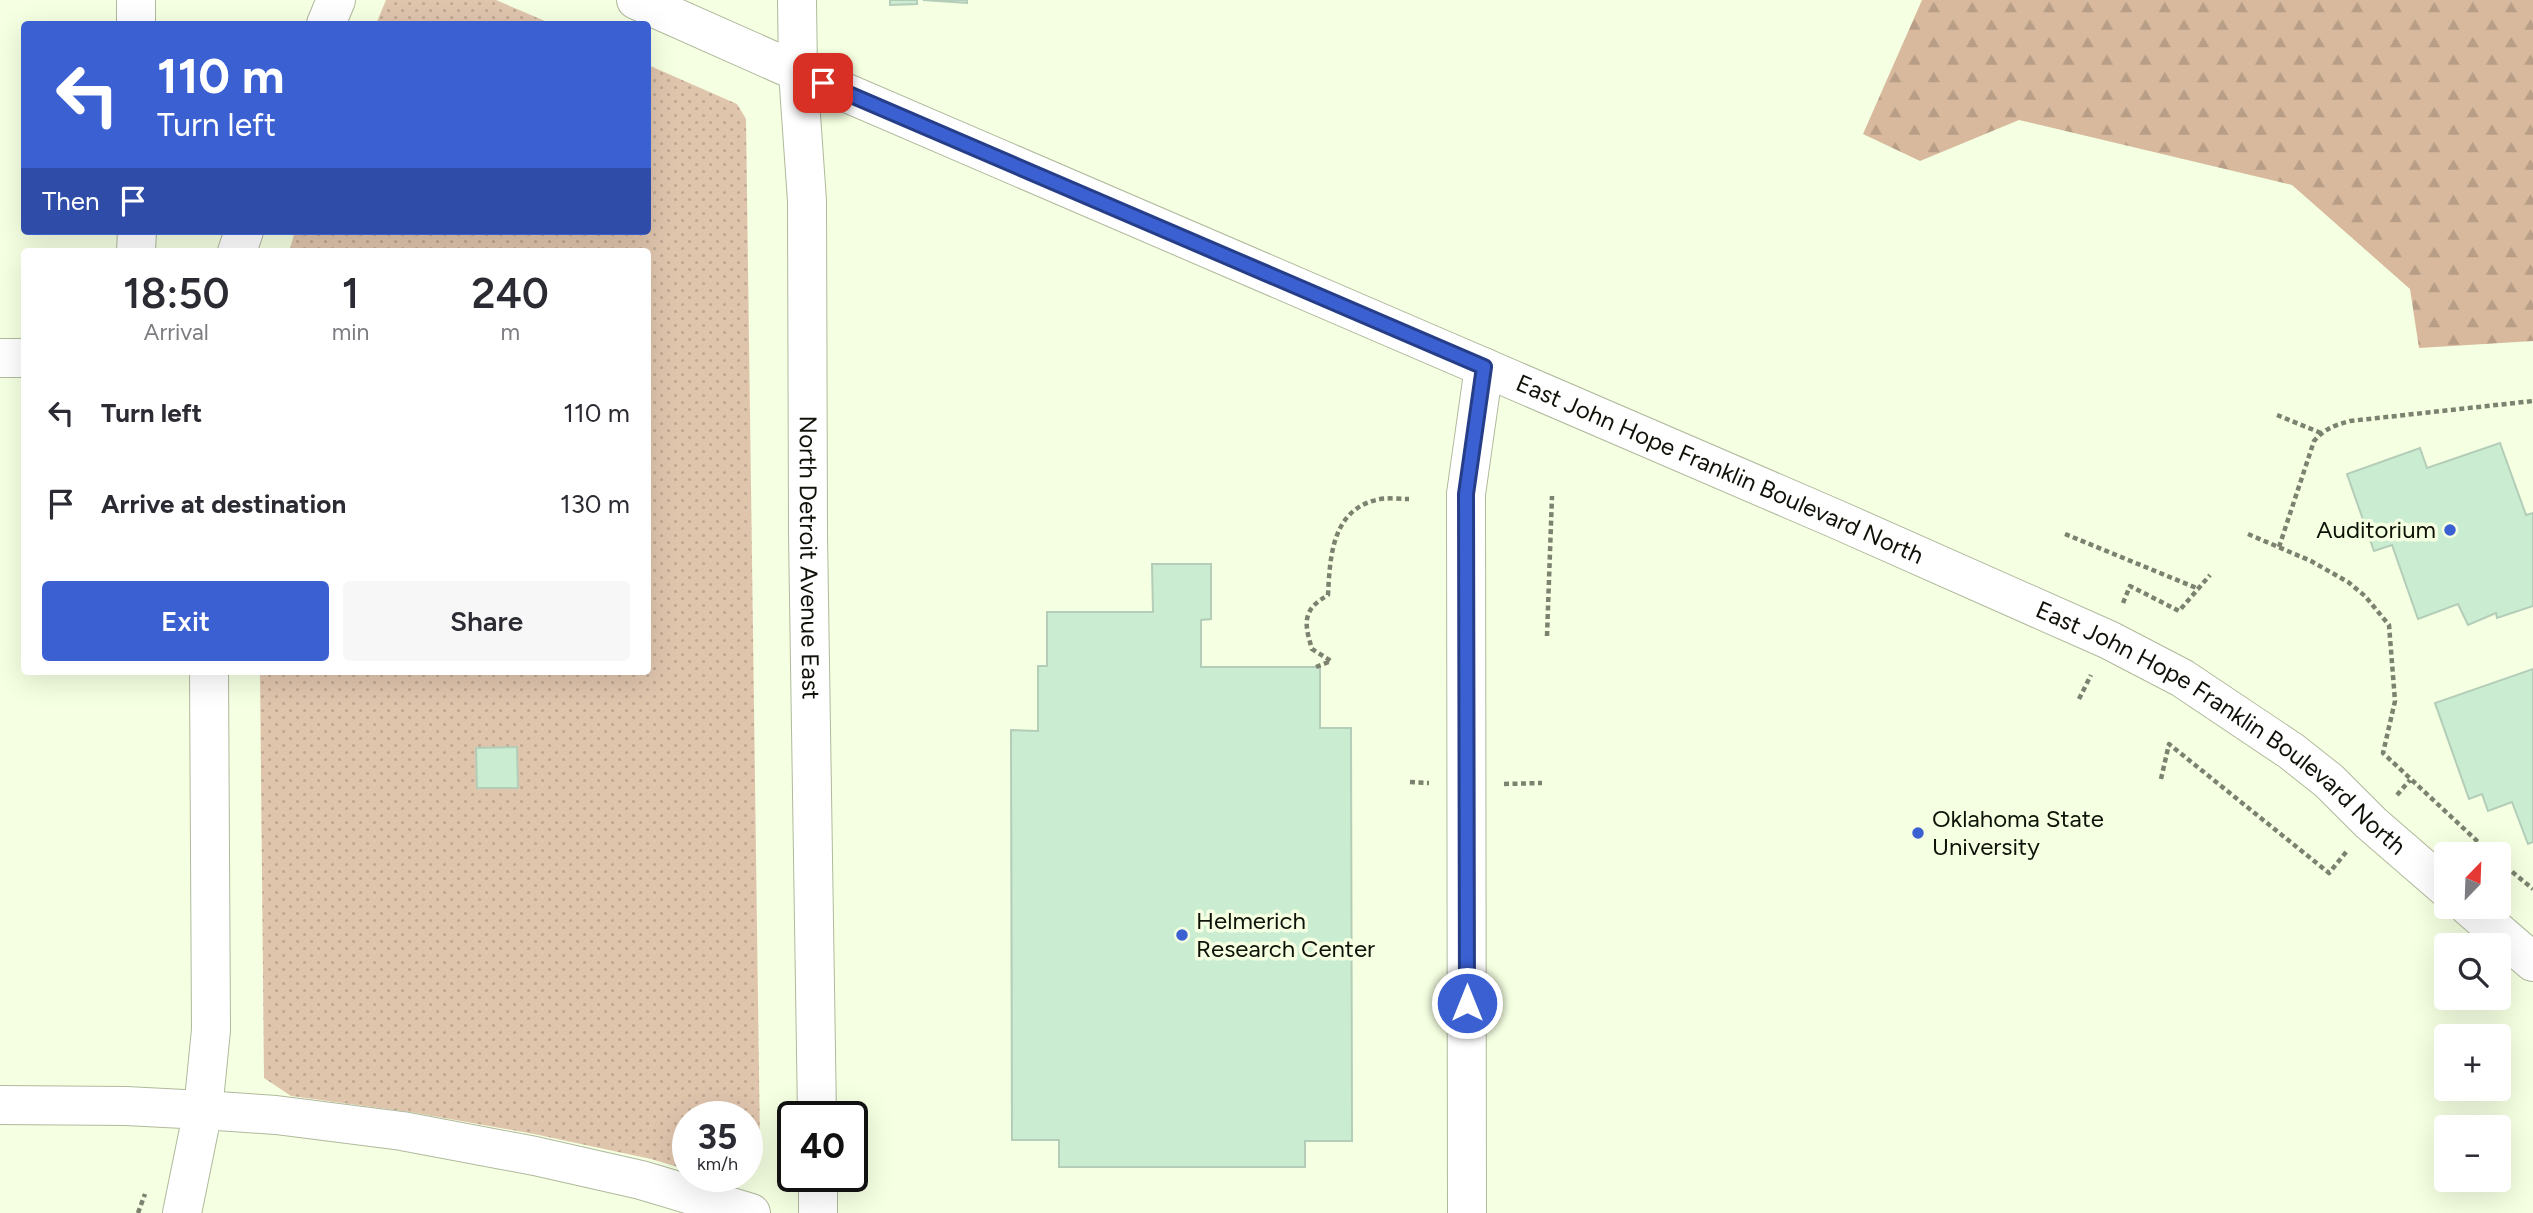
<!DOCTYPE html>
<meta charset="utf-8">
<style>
:root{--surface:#fff;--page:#f7f7f7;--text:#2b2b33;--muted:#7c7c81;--accent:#3b60d2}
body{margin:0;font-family:Figtree,sans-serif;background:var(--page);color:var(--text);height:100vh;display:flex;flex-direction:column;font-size:26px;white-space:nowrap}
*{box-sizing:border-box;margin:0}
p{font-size:23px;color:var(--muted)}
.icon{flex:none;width:38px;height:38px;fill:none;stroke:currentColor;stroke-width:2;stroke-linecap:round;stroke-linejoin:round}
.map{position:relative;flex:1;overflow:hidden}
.panel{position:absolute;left:21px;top:248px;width:630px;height:427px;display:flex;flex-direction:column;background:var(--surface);border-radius:7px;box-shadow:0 7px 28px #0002}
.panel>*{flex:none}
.guide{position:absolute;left:21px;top:21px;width:630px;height:214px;border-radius:7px;box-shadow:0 7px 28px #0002;background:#3b60d2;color:#fff;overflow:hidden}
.needle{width:46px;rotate:23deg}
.controls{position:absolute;left:2434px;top:842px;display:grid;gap:14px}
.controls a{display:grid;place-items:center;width:77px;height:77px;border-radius:7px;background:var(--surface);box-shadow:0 7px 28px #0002;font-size:35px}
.speed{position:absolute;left:672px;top:1101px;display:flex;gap:14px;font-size:35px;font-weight:700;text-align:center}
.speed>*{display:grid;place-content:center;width:91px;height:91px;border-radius:50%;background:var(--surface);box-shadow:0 7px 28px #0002;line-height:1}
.speed small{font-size:18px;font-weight:400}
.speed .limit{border:4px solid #111;border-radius:10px;background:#fff;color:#111}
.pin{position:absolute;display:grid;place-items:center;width:60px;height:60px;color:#fff;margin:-30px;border-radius:14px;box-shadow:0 4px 10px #0006}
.me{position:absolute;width:77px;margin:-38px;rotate:0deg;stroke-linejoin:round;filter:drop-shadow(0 0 5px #0008)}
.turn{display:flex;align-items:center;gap:24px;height:147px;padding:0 21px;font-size:32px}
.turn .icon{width:91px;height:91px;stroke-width:2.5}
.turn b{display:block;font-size:49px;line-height:60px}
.then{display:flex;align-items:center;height:66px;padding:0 21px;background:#0003;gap:14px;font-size:26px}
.eta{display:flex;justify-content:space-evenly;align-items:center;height:119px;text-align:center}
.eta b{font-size:42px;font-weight:600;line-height:49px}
.primary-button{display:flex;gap:14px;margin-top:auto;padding:14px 21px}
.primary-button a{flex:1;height:80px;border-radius:7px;background:var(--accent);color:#fff;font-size:28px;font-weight:600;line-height:80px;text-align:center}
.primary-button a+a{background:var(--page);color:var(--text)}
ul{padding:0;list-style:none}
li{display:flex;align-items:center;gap:21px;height:91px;padding:0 21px}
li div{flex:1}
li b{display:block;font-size:26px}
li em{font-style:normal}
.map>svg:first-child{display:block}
.grass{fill:url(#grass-dots)}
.forest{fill:url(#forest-firs)}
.building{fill:#caedd1;stroke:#b3cdb8;stroke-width:2}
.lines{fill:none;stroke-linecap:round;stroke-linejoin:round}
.minor-casing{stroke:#b0b99d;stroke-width:40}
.major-casing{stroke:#b0b99d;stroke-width:40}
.highway-casing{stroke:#b0b99d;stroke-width:40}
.path{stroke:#7c826f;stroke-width:4.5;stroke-dasharray:5 3.5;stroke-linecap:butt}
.minor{stroke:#fff;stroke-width:38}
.major{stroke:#fff;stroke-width:38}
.highway{stroke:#fff;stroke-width:38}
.route-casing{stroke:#263e88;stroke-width:18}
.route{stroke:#3b60d2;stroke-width:12}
.poi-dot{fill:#3b60d2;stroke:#f5ffe1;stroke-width:2.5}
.labels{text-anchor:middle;stroke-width:7;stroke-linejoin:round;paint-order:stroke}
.street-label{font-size:24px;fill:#0f1208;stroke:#f5ffe1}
.poi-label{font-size:24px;fill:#0f1208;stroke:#f5ffe1;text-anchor:start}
</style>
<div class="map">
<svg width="2533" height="1213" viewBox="0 0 2533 1213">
<defs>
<pattern id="grass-dots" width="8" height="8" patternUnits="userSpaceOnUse" patternTransform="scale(1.75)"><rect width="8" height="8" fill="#e0c5ad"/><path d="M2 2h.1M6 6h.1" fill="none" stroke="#bfa893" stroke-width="1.8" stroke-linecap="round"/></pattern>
<pattern id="forest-firs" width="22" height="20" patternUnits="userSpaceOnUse" patternTransform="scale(1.75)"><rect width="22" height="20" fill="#d8b99d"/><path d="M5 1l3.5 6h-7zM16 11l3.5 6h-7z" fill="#b89e86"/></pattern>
</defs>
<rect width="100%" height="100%" fill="#f5ffe1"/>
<!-- grass -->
<path class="grass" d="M386,0H496L552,24H376Z
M648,65L737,104L746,119L760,1148L747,1167V1116H688V1170L651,1159L534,1134L416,1113L291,1096L264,1078L260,672H648V252H289L295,231H648Z"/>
<!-- forest -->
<path class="forest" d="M1922,0H2533V341L2419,348L2410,289L2292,185L2019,120L1920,161L1863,134Z"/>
<!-- building -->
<path class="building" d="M890,0H917V4L890,5Z
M923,0H967V3Z
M2500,443L2526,515L2533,513V606L2497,618L2496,613L2468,625L2458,604L2418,619L2392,545L2374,551L2347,474L2420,448L2427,468Z
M1152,564H1211V619L1201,620V667H1320V728H1351L1352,1141H1305V1167H1059V1140H1012L1011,730L1038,731V666H1047V612H1153Z
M2533,669V842L2528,844L2512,802L2488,811L2482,794L2469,799L2435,703Z
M517,747L518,788H477L476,748Z"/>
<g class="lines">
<defs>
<g id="minor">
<path d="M136,0V24"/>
<path id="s1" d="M636,0L798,72L1836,519L2109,640L2182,678L2291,751L2329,781L2371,823L2446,888"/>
<path d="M136,252L137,231"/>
<path d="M0,358H24"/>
<path d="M2468,906L2533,962"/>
<path d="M1467,1213L1466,494L1484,367"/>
</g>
<g id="major">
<path id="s2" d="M797,0L798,72L807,201L808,534L817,1116"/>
<path d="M326,24L336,0"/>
<path d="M237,252L244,231"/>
<path d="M818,1176V1213"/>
<path d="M182,1213L203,1110L211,1030L209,672"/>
</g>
<path id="highway" d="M0,1105L126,1106L203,1110L276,1115L402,1131L535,1156L641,1180L751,1213"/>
</defs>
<!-- minor casing -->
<use href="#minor" class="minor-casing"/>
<!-- major casing -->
<use href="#major" class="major-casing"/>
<!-- highway casing -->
<use href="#highway" class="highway-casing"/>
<!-- path -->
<path class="path" d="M2277,415L2321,433
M2065,534L2199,589
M2248,534L2311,561L2348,582L2365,596L2389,625L2395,701L2383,753L2491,854
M2279,547L2314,441C2324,429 2335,425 2350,421L2533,401
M2123,603L2130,586L2179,611L2210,575
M1547,636L1552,496
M1316,667L1331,661L1312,649C1304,623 1302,610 1328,595C1330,556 1332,511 1376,500C1386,497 1399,499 1409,499
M2079,699L2091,675
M2161,779L2169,744L2329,873L2347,851
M1410,782L1429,783
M1504,784L1542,783
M2397,795L2410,780
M2499,861L2533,889
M138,1213L145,1194"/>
<!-- minor -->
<use href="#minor" class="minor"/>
<!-- major -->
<use href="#major" class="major"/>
<!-- highway -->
<use href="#highway" class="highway"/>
</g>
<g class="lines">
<defs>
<path id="route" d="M823,83L1484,367L1466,494L1467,1003"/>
</defs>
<!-- route casing -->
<use href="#route" class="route-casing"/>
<!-- route -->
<use href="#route" class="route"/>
</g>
<!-- markers -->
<g class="poi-dot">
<circle cx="2450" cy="530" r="7"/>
<circle cx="1918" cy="833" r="7"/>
<circle cx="1182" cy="935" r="7"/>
</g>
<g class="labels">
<!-- street labels -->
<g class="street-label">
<text dy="8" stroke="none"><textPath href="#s1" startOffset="1181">East John Hope Franklin Boulevard North</textPath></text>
<text dy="8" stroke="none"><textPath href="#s2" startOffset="558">North Detroit Avenue East</textPath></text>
<text dy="8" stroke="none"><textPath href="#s1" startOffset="1748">East John Hope Franklin Boulevard North</textPath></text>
</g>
<!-- poi labels -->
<g class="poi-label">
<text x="2436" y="538" text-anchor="end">Auditorium</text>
<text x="1932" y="827">Oklahoma State<tspan x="1932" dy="28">University</tspan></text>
<text x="1196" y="929">Helmerich<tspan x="1196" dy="28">Research Center</tspan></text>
</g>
</g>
</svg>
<div class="controls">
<a><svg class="needle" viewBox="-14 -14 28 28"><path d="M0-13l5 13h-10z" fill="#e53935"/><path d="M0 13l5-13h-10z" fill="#7c7c81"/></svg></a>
<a><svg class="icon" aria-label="search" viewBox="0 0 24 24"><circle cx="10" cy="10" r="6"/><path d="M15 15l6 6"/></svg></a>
<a>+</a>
<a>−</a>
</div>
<div class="speed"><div>35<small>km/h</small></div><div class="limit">40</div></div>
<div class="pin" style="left:823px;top:83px;background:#d93025"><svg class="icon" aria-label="arrive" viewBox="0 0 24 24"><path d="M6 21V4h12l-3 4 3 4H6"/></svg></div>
<svg class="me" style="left:1467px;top:1003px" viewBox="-20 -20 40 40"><circle r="17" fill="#3b60d2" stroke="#fff" stroke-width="3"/><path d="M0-11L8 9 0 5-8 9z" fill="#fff"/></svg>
<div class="guide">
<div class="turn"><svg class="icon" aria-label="left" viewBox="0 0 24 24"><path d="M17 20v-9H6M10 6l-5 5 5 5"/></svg><div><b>110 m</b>Turn left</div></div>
<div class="then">Then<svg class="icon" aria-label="arrive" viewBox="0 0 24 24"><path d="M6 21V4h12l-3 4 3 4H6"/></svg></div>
</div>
<section class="panel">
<div class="eta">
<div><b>18:50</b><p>Arrival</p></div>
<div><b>1</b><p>min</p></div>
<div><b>240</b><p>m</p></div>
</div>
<ul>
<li><svg class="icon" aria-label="left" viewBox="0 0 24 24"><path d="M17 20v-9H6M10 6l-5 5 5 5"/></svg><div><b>Turn left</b></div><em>110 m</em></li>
<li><svg class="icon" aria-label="arrive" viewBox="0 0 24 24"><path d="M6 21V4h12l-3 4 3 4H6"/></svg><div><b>Arrive at destination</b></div><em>130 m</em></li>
</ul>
<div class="primary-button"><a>Exit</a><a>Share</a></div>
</section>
</div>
